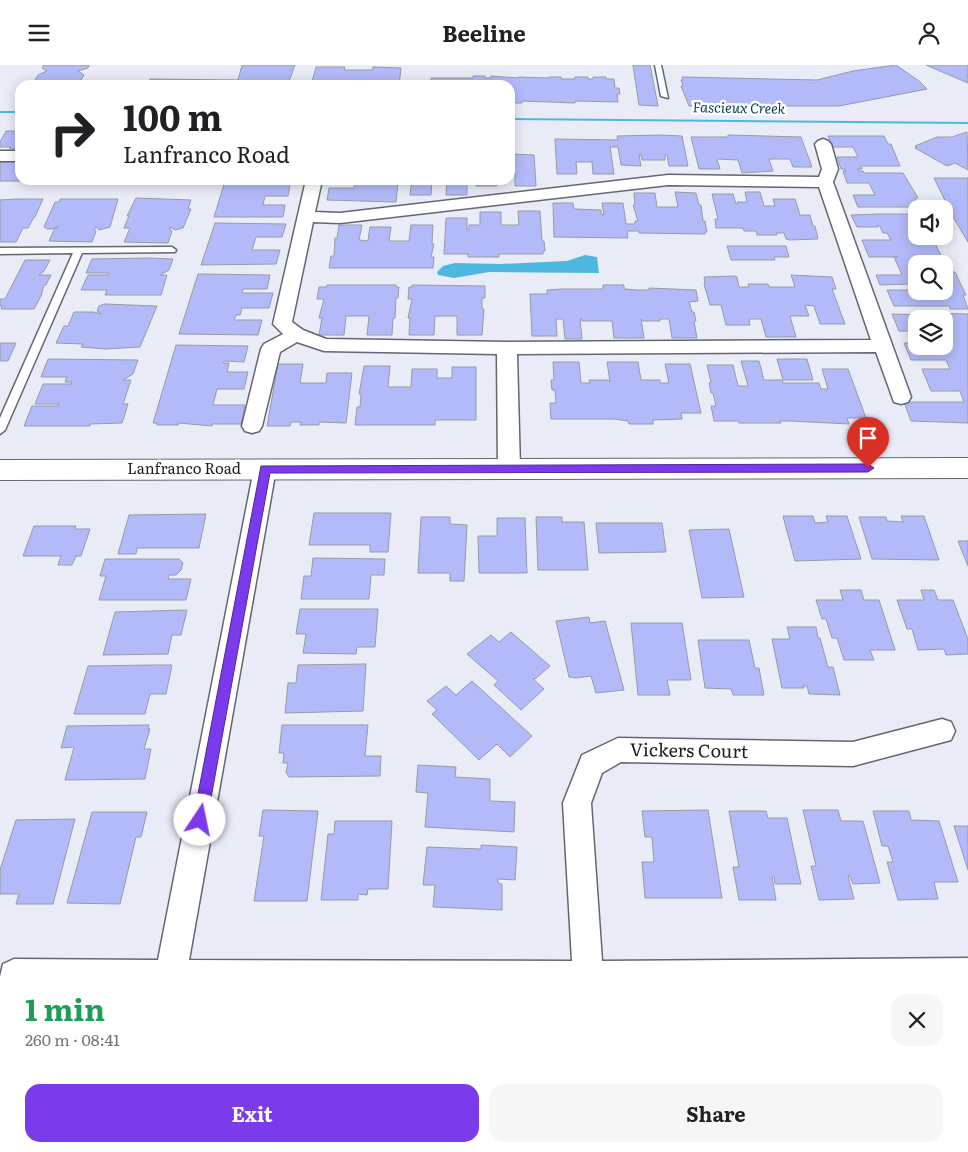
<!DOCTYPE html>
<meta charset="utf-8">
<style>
:root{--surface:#fff;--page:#f6f6f6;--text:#202124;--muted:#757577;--accent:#7c3aed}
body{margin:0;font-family:Literata,serif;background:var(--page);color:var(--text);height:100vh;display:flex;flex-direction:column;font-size:19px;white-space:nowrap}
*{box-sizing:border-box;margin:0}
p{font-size:16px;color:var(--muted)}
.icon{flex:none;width:28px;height:28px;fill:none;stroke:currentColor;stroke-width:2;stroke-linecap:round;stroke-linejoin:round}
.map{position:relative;height:912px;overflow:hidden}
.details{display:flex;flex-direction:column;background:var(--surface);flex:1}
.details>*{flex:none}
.guide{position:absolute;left:15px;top:15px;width:500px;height:105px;border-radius:15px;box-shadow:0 2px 12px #0003;background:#fff;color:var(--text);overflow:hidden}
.tools{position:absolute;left:908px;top:135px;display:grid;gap:10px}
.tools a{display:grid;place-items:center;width:45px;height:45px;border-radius:10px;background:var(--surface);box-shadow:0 2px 12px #0003;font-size:25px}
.pin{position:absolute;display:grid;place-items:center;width:42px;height:42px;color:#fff;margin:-51px -21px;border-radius:50% 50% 50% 0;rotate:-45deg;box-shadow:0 0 5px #0007}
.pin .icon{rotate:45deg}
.me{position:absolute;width:55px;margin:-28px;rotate:11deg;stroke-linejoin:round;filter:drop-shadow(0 0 4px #0008)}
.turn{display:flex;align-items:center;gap:18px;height:105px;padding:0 25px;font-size:22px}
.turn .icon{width:65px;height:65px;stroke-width:2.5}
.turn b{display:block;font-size:35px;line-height:42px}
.round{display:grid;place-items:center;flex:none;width:52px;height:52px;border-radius:15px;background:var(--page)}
.head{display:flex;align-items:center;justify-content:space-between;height:85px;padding:0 25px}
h1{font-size:30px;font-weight:700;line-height:38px;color:#1e9e55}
.primary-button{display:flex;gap:10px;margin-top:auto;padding:10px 25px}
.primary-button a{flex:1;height:58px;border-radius:15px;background:var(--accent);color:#fff;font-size:20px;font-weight:700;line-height:58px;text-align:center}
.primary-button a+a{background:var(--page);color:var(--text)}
header{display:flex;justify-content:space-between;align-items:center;height:65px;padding:0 25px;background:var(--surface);font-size:22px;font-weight:700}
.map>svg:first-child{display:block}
.water{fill:#4db8df}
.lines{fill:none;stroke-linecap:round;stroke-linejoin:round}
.stream{fill:#4db8df;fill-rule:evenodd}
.building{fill:#b3baf9;stroke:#989aa5;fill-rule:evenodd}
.service-casing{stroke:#646670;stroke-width:3}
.minor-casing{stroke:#646670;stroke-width:3}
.tertiary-casing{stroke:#646670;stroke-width:2}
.service{fill:#fff;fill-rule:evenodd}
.minor{fill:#fff;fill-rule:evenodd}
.tertiary{fill:#fff;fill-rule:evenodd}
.route{fill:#7c3aed;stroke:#51269a}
.labels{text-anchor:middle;stroke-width:5;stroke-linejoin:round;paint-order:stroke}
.far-water-label{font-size:14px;font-style:italic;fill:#0c3c4c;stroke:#fff}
.street-label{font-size:15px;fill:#1d1d21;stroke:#fff}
.near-street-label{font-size:18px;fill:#1d1d21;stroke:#fff}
</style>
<header><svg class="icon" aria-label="menu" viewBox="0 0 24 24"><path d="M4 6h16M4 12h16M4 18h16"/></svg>Beeline<svg class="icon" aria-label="person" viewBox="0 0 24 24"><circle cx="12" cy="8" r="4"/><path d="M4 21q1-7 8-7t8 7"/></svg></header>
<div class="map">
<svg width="968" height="912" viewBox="0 0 968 912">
<rect width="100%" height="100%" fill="#e9ebf7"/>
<!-- water -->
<path class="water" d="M585,190L597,192L599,208L489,207L454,213L438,210L437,207L443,201L455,198L500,199L567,196Z"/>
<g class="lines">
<!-- stream -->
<path class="stream" d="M0,46H20V48H0Z
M510,53L968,57V59L510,55Z"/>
</g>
<!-- building -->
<path class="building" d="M44,0H89L88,3L78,6L84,10L78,20H32L38,10L47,6L42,3Z
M242,0H295L288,19L290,20H145L150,14L238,15Z
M633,0H650L658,41L639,40Z
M896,0L919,16L927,24L839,41H689L681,21H683L681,15H683L682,12L817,15L853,6Z
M926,0H968V18Z
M316,2H345L344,5H372L373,2L401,3L399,20H311Z
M473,11H485V13H491V11L518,13V12L549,13V12H561V14H575V12H588V14H593V12H606V14H614L615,23H619L620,29H617L618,37L575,36V38L522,36V38H510V20H427L431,19V13H473Z
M6,66H20V84H10L11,82H0V77Z
M967,67L968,105L955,98L947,101L915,83L917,82L915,81L937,72H952Z
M661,70L682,71L688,101H669L667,90H665V95H642L641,90H639L641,101L621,100L618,82H610L614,109H593L592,97H576L577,109H557L555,74L618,75L617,71Z
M728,70L801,72L812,102H793L790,94H769L773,106L742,108L738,95L717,94L720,104H699L691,72H728Z
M828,71H884L888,79H891L900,101H861L862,104H858L859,106H863L864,108H903L918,133H915L919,142H858L853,130H875L869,118H847L843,106H846L845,104H841L837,92H858L853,82H832Z
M510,89L534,90L536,121H515V109H510Z
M17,96H20V115L53,116H0V97Z
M934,113H968V177L953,152Z
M79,115H194L78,116Z
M356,115L398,117L396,137L327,135L329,123H354Z
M412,115H467V130H446L447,117L432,116L431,130H410Z
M476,115H497V121H476Z
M224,119H290L288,131H265L263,140H285L283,152H214Z
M675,127L696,128L699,140H701L703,156H705L707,167H705V169L639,168V166H627L628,173L554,172L553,138H573L574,144L601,145V149L604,150L602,138H623L626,159H635V156H638L633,140H635L634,128H655L657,142H678Z
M745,127H760L764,141H775L773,134H795L800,150H810L813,161H815L818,174L789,175L786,174L784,168H776L777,170H757L756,166H744L743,163H716L715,154H718L712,129H733L736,139H738L737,137H747Z
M136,133L191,135L188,144H191L183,163L175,165L170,162V165L172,166L168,178L124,177L130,163H124L129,151H127Z
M16,134H43L35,152H34L28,163H23L16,177H0V135Z
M60,134H118L110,162L99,165L96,162L94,165L96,166L92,177L49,176L54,165L59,161L53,164H47L44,162L55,137H59Z
M518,146H540L542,176H544L545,186H543V189H499V192H468V189H444L446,153H467V165H469V160H480V147H501V160H519Z
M879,149H916V171H931L942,192H941L945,200L950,207H955L966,230H963L968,244H950L949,241H894L887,225H914L911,219L880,220L876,210H902L894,192H898H869L862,175H891L887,168H883L879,160H877L878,162H857L851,150ZM916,199H944V226H916Z
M215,158L286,159L282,172H256L252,185H280L276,199L201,200Z
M339,160H362L359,175L368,176L370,162H391L389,176H409L411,160H433L432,179H434L431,192H434L433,203H329L331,191H334L335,173H337Z
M727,181H786L789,192H774L775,195H731Z
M150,193L173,194L169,205L160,210H167L161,230H105L107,225H81L88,210H108L109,208H86L92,194Z
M25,195H50L44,206L39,210H51L46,220H44L41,231L34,244H1L2,241H0V234H5Z
M198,209L270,210L267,224H243L242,228H273L269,243H242L240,250H236L234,255H262L258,270L179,269Z
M791,210L832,212L836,224H832L845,259H820L814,241L805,240L809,251H790L796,272H766L761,254H749L750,260H726L721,240H710L704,219H705L704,212L735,211L737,212L739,222H749L748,219H768L769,222H795Z
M327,220H396V222H399L398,233H396L395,253H393L392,270H367L369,251H346L344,270H319L322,253H319L324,234H317L319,222H327Z
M412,220L485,221V233H482V244H484L482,270H457V251H435L434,270H409L410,253H408L412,234H408L409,222H412Z
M603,220H624V224L637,225H649V223L696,225L698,236L689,237L692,247H694L696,256H694L697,273H672L669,254H660V256H643L641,254L644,273H614L612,256H582V254H580L582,274H565L563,254H556L557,271H532L530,229H547V225L562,224H603Z
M104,239L157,241L140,282L105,284L81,282L83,279L56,278L64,261H68L74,247H94L101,249L97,246L99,241Z
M924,248L968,249V358L911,356L904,337H964L960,326H931L922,304H950L946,295H911L904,278H916V281H944V254H916V266H899L892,249L925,250Z
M0,278H16L8,296H0Z
M176,280L248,281L244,297L224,296L223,298H229L227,307H248L244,324H217L213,340H245L241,359H212V361L179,358L178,360H157V358H153Z
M48,294L138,295L133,309L123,315H131L123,339H128L122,358L90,359V361H24L32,341H58L59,339H35L43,319H71L72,317H65L67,312H41Z
M777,294H807L813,315H783Z
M741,296H759L764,315H782L783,318H819L821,324H828L822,304H848L866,353H847L849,359L790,356H780L781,358H739L738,356H714L711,341H716L713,328H711L709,318H711L707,300H733L738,321H748Z
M553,297H579L581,318H590L589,315H608L610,317L607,297H638L641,315H660V318H669L665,299H690L701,348H681L682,354L653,355V359H629L628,356L614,354H551L550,338H556L555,325H552L551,315H554Z
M278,299H303L300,318H326L327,308H352L346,358L319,357V360H300L301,357H291L290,361H267Z
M364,301H390L388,322H411L412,304H437V313H452V302H476V355H435V360H355L357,342H360L361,329H359Z
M314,448H391L388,487H370V480H309Z
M206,449L199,483H137L136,489H118L129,450Z
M783,451H813L815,458L828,457L826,451H847L861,494L795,496Z
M901,451H924L939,495L872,494L859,452H886L887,456L903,457Z
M421,452H450V459L467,460L464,516H450V508H418Z
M536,452H562V457H584L588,505H538Z
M497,453H525L527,508H479L478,471H497Z
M596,458H662L666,487L599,488Z
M34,461H76L75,464H90L81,491H76L72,500H58L61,491H23Z
M729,464L744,532L702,533L689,465Z
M958,476H968V501Z
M313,493L385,494L384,510H371L369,534H301L304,511H311Z
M105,494H179L183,498L181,505L176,510H169L168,514H191L186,535H99L106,511H100Z
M840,525H861L864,535H879L895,585H870L874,595H844L837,573H832L826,554H822L816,535H843Z
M921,525H934L938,535H953L968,574V589L946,590L944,584L918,585L912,564H907L897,535H924Z
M300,544H378L375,582H357L356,589L303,588L306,569H296Z
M187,545L181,570H172L168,589L103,590L115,547Z
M589,552L590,558L605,556L624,625L596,628L591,611L576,613L569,612L556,556Z
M631,558H682L691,615H667L670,630H638Z
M787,562H816L818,573H820L828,602H833L840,630L809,629L807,621H803L804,623H782L772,574H790Z
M511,567L550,601L535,614H533L544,624L521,645L494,620L498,616L467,589L491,570L499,577Z
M698,575H749L755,603H759L764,630H733L731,624L705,623Z
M366,599L363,646L285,648L288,618H296L298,600Z
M153,600H172L166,629H150L145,649H74L88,601Z
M472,616L532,671L510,692L497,679L479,695L432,649L437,645L427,636L446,621L456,630Z
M149,660L148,664H150L144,684H151L145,714L65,715L74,682L61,683L67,661Z
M282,660H368L365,691H381L380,711L289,712L286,707L288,698H283L284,688H279Z
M418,700L456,702L455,712L490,714V736L515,737L514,767L425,762L428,728L416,727Z
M263,745L318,746L307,836H254L264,771H259Z
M708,745L722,833H645L642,797H654L652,772H645L642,746Z
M803,745H838L841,756H863L880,818L853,819L850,811H848L854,834L819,835L811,801H816Z
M729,746H766L768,753H787L801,819H775L774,812H772L776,835H739L733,802H739Z
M873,746H909L911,755L939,756L958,817H934L938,834L898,835L887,797H893L888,781H882Z
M92,747H147L141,772H136L120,839L67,838Z
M75,754L53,839H16L19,829H0V805L16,755Z
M335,756H392L388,824H368L367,830L358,829V835H321L328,769H334Z
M954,761H968V805Z
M481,780L517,782L515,815L498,814V818L502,819V845L433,842L435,820H423L427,782L481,784Z"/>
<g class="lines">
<defs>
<path id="service" d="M655,0H661L668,33L661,31Z
M172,182L176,185L175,187L82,188L5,365L0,369V353L73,188L0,189V183Z"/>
<path id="minor" d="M823,74L828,76L831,79L838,104L833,117L911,332L908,337L901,339L894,337L876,287L517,289L520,404L517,410L509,412L501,410L498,404L497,289L324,286L297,277L280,287L262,361L259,366L252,368L245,366L242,361L261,284L264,279L283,269L273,259L306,115H322L315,147L340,148L668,110L819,112L822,104L815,79L818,76ZM668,120L819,122L871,275L507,277L326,274L303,265L292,257L313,157L340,158Z
M0,86H20V96H0Z
M265,396L273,398L276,404L189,895L572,896L563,738L582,690L618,673L853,677L942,654L951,657L955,666L951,675L853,701L621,697L602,708L591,738L602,896L968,893V912H0L3,899L14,894L158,895L254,404L257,398Z"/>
<path id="tertiary" d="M968,393V413L0,415V395Z"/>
</defs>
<!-- service casing -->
<use href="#service" class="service-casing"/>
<!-- minor casing -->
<use href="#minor" class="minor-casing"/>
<!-- tertiary casing -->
<use href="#tertiary" class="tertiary-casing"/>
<!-- service -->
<use href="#service" class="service"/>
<!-- minor -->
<use href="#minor" class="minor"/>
<!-- tertiary -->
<use href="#tertiary" class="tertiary"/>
</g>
<!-- route -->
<path class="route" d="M868,399L874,403L868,407L270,408L207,755L205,760L200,762L195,760L193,755L261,401Z"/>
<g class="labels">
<!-- far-water labels -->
<g class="far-water-label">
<text transform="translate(739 43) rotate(1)" y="5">Fascieux Creek</text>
</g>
<!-- street labels -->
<g class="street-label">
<text x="184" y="409">Lanfranco Road</text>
</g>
<!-- near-street labels -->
<g class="near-street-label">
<text transform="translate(689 686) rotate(1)" y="6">Vickers Court</text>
</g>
</g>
</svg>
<div class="tools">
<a><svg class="icon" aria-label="sound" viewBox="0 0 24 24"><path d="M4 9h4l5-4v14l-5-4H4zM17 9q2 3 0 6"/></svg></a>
<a><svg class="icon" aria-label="search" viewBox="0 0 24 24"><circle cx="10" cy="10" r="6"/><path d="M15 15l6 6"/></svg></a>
<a><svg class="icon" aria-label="layers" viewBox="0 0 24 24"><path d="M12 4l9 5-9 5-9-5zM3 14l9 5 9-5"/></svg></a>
</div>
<div class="pin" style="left:868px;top:403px;background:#d93025"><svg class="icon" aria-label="arrive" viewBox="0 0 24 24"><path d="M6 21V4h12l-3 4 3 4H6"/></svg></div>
<svg class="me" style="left:200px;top:755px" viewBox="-20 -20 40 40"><circle r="19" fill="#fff"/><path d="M0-13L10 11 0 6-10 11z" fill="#7c3aed"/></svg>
<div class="guide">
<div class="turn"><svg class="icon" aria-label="right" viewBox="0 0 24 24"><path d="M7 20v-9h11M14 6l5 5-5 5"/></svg><div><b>100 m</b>Lanfranco Road</div></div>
</div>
</div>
<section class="details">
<div class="head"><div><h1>1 min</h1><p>260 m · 08:41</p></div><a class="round"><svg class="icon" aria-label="close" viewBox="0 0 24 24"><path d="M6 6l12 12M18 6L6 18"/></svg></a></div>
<div class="primary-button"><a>Exit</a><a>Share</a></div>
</section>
